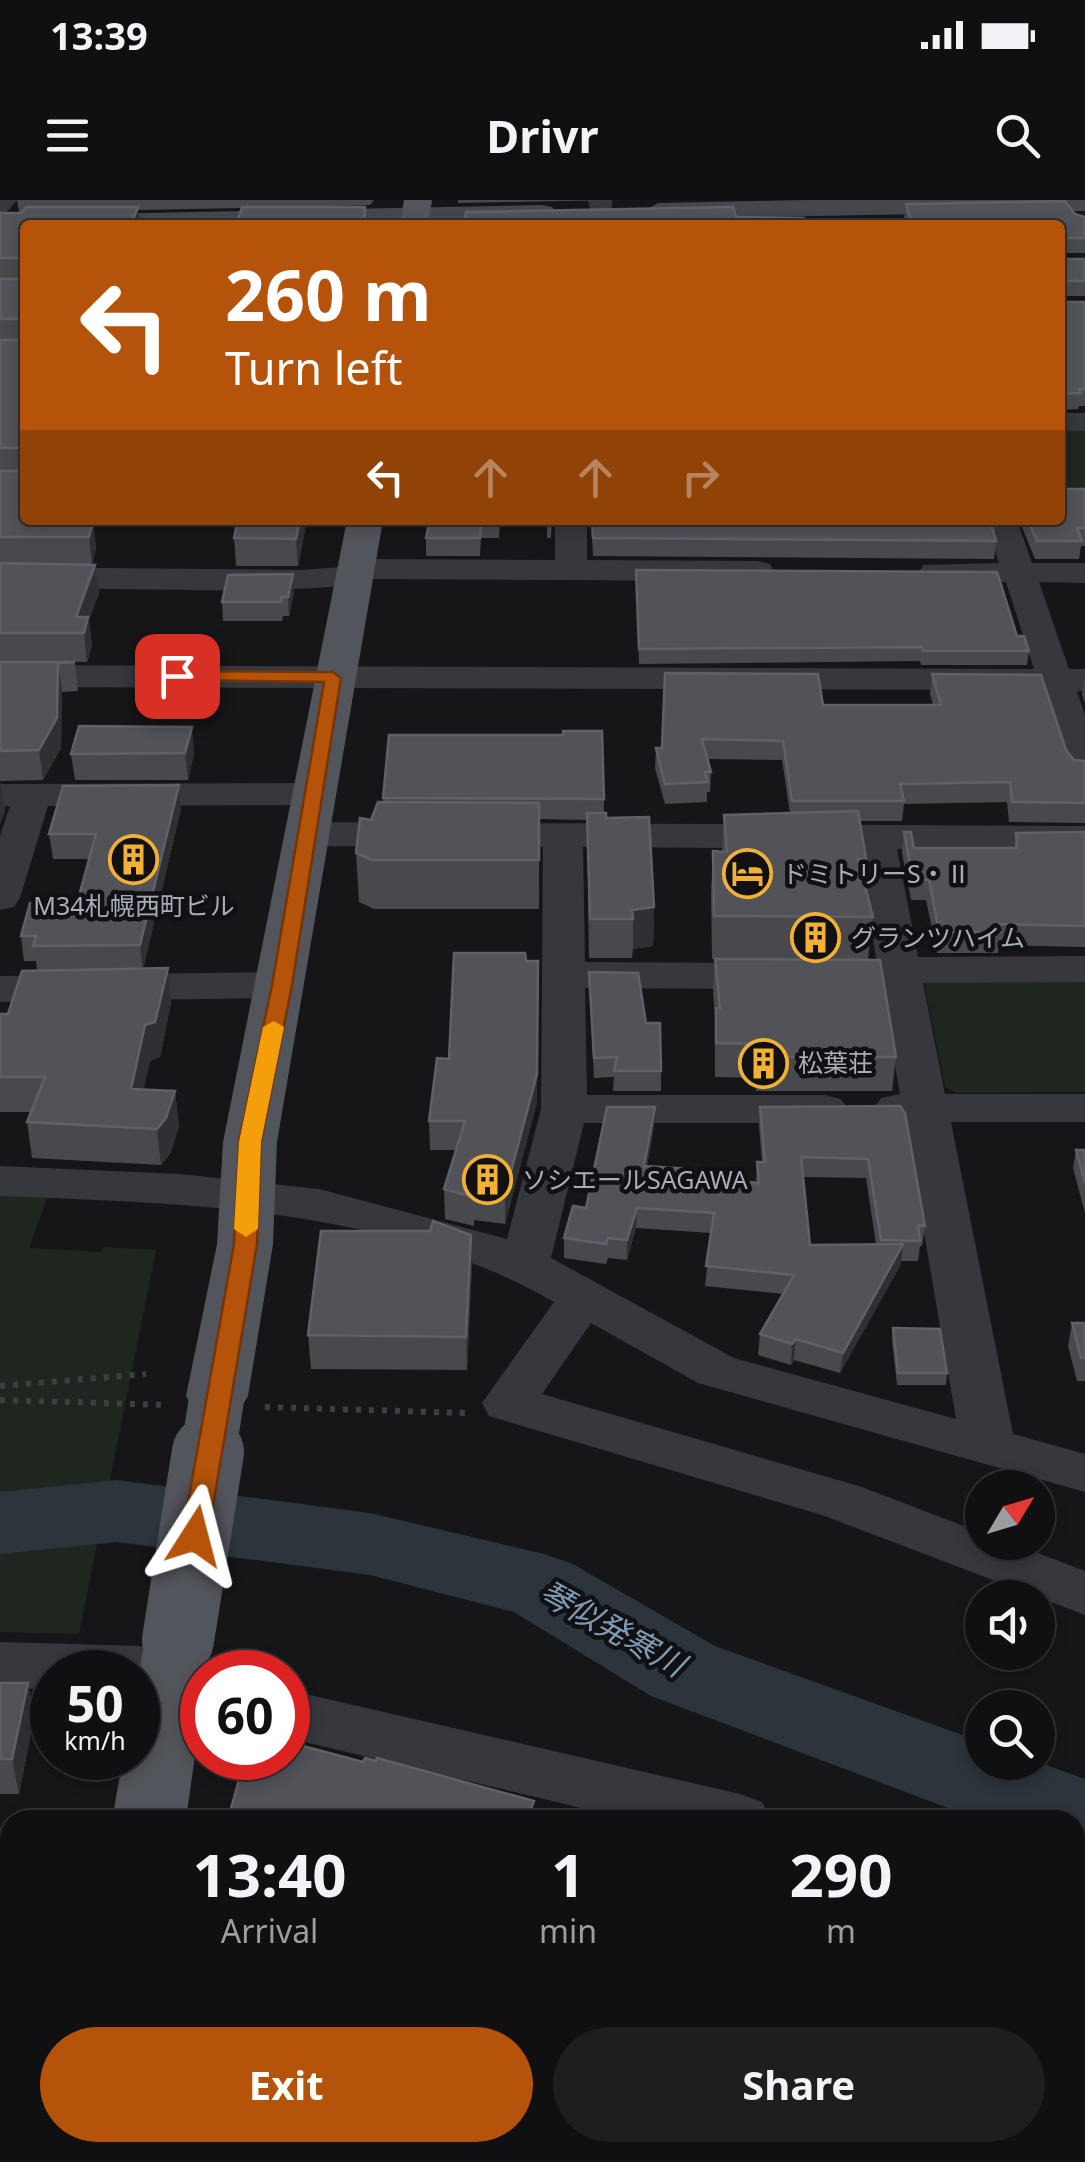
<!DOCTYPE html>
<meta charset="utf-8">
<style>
:root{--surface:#101012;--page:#1e1e20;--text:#f1f3f6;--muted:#9c9d9f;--line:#303032;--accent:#b45309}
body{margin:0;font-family:"Noto Sans","Noto Sans JP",sans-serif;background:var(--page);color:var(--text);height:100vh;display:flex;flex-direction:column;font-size:38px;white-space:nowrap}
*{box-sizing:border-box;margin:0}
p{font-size:32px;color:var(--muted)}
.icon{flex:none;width:55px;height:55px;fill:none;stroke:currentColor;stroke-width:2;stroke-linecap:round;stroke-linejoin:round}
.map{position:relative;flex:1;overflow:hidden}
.side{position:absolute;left:0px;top:1610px;width:1085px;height:352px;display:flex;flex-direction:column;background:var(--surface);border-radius:30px 30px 0 0;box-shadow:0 5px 15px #0003,0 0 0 2px var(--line)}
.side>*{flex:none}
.hud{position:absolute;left:20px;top:20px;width:1045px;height:305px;border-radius:10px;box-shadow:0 5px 15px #0003,0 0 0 2px var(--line);background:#b45309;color:#fff;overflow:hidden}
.needle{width:65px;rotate:52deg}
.fabs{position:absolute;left:965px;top:1270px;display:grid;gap:20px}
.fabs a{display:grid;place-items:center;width:90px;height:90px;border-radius:50%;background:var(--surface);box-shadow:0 5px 15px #0003,0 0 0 2px var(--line);font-size:50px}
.speed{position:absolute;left:30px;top:1450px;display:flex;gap:20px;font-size:50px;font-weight:700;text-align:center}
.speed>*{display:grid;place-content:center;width:130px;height:130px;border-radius:50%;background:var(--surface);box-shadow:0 5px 15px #0003,0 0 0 2px var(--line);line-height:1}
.speed small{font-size:25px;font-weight:400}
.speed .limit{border:15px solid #d22;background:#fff;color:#111}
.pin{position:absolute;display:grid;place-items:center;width:85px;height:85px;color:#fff;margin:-42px;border-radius:20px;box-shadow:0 5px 15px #0006}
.me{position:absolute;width:110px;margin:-55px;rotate:9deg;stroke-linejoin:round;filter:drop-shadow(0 0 8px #0008)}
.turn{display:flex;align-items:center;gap:35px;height:210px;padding:0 40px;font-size:45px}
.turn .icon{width:130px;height:130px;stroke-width:2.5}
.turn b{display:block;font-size:70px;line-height:85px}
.lanes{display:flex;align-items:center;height:95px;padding:0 40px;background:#0003;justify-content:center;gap:50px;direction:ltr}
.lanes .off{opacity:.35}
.eta{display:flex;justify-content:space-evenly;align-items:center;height:170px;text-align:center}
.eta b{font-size:60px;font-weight:700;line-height:70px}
.button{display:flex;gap:20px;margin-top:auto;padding:20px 40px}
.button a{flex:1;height:115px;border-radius:60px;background:var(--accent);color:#fff;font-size:40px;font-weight:700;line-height:115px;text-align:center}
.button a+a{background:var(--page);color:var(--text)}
.status{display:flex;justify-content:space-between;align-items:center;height:70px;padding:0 50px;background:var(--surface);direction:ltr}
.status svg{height:28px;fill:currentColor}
header{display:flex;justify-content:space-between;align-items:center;height:130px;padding:0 40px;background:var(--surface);font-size:45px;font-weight:700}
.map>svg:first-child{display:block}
.green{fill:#1e261f}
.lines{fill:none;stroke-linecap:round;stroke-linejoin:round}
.river{fill:#2c353c;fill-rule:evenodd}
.path{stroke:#3d3f44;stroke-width:6;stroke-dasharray:5 8;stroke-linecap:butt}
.street{fill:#37383d;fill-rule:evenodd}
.secondary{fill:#45474d;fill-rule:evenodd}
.primary{fill:#53555c;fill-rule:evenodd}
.primary-bridge-far1{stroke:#53555c;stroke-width:55}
.primary-bridge{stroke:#53555c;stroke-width:72}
.wall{fill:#47494d;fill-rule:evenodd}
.shaded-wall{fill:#2f3033}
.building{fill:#525359;stroke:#5f6168;stroke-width:2.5}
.route{fill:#b45309;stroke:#753606;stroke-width:2.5}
.slow{fill:#f59e0b}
.labels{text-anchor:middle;stroke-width:9;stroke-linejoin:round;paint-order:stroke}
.poi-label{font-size:25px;fill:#a8adb8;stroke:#111113;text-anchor:start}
.near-water-label{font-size:32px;font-style:italic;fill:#7f9bb3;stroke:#111113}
</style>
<div class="status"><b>13:39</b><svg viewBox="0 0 49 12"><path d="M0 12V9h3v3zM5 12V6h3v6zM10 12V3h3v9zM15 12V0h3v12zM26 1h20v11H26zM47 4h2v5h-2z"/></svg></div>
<header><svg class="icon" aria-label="menu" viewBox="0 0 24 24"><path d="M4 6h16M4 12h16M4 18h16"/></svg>Drivr<svg class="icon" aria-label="search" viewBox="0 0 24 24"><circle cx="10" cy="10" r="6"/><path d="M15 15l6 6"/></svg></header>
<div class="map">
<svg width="1085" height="1962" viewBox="0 0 1085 1962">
<rect width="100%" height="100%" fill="#161618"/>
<!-- green -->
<path class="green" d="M1060,227H1085V289H1060Z
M1085,778V892L956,893L945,887L924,783Z
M0,996L47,998L29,1048L101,1052L103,1047L156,1050L79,1434L0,1432Z"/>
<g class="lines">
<!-- river -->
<path class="river" d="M117,1280L370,1313L540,1353L571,1363L715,1446L982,1542V1562H1038L1085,1579V1658L1075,1655V1620H980L651,1496L514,1412L370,1375L117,1342L0,1354V1292Z"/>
<!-- path -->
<path class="path" d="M0,1186L146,1174
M0,1200L167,1205
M265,1207L467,1213"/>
<!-- street -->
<path class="street" d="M0,0H17L8,11L0,13Z
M588,0H612V12L600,19L592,17Z
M1060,213H1085V231H1060Z
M555,320H587V360L758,361L770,364L774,371L770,378L758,381L369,379C347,398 51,387 0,387V367L301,370L342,367L357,359L555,360Z
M985,320H1017L1032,363H1085V383L1039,382L1069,469H1085V491H1077L1085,515V579L1072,576L1066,568L1041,490L0,487V465L1034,469L1006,382L923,379L919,372L923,365L999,363Z
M314,583L327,586L333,594L327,602L314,605L48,606L20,698L14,707L0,710V636L10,606H0V584Z
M307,622L1085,626V650L897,649L918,757L1085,756V782L923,783L945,894H1085V922H951L1013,1234L1085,1254V1292L698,1183L591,1123L542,1194L862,1287L982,1333V1342H1009L1085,1371V1415L822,1315L489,1216L482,1203L554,1102C386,1006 189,1004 0,996V966L180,974L319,989L507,1039L541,909L543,647L307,646L293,642L287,634L293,626ZM583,647L857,649L900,894L881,898L874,908L881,918L905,922L956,1219L734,1158L551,1058L584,923H825L841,919L848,909L841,899L825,895H587L585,788L776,789L791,785L797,776L791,767L776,763L585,762Z
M282,772L297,776L303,785L297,794L282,798L0,802V776Z
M0,1442L174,1447L195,1454L204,1470L195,1486L174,1493L138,1492V1472H52V1489L0,1488Z
M288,1490L740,1594L762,1602L772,1620H632L288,1538Z
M1075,1700L1085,1704V1760L1075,1757Z
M620,1952H728L733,1962H624Z"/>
<!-- secondary -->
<path class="secondary" d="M805,0H1085V11L658,19L644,11L658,3Z
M542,5L552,7L556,13L552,19L361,25H25V32H0V16Z"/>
<!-- primary -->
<path class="primary" d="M404,0H432L428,25H400Z
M347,320H383L277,942L273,1044L248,1196L239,1211L217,1217L195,1211L186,1196L217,1044L223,942Z
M178,1414L202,1422L212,1440L207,1472H202V1505L186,1620H112L123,1558H138C138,1512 132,1463 154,1422Z
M51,1952H133L131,1962H49Z"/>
<!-- primary-bridge-far1 -->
<path class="primary-bridge-far1" d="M208,1254L217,1196"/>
<!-- primary-bridge -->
<path class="primary-bridge" d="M178,1440L208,1252"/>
</g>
<!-- wall -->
<path class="wall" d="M17,0H374L370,5L291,7H365L366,25H236L242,8L138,10L25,320L93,321L96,348L92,364L95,365L99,393L89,420L92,446L87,462L0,461V13H22L23,12H19Z
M458,0H619L458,3Z
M906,4L1075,14L1085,17V53H1060V25H906L904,18Z
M1060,59H1085V96H1060Z
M1060,102H1085V206H1079L1078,209L1060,210Z
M1062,289H1085V346H1081L1079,359H1035L1019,320H1060Z
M222,320H307L298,366H236L234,338L238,320Z
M430,320H500L499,338H481L480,356H426V338Z
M547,320H552L551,338H547Z
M591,320H990L996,341L994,359L593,356Z
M636,370L1017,436L1029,451L1027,465H921L920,461L639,464Z
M293,374L294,392L289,416H283L282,421H223L222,402Z
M0,462H75L78,491L62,492L61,548L43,580L0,581L5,610L0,624Z
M932,474L1066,550L1074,560L1085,561V623L1009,622L1007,602L904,604L902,621H859L866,659L864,684L873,717L868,759H712L711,692L713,651H722L724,615L790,613L782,560L707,559L711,572L710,592H707V602L665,604L655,568L656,548L823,505H933L930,493Z
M1085,476V503L1082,495Z
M194,553L188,580H75L71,554Z
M179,585L181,609L143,769L171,803L160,857L150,861L143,889L175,891L179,927L170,954L161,965L32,958L27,922L31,912H0V814H8L37,770L36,761H24L21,736L77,703L89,659H53L49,634Z
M383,598L604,599V613L606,618L654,707L653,746L633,749L632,758H589L587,620L539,619V709H374L359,702L356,653L371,620L383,602Z
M904,632L914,648H1014L1016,633L1085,632V747L999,745L998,753H937L926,700H911L902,653Z
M715,759L896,857L892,891H756V878L715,877V816L713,792Z
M589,772L646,823L661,871V891H613L614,877L594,878Z
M537,902L505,1024L474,1020V1026L445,1019L444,989L456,950H430L429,921Z
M900,906L925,1026L922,1046H920L918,1061H901V1064L840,1173L794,1160L791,1165L758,1155L760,1134L783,1094L705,1086L711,1033L636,1028L627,1060L608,1058L606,1064L564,1058V1038L586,1008L654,927L647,966L692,977L756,983L757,962H762L759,926L760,907ZM803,977L866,978L876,1044L810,1045Z
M1076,950H1085V1013L1073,968Z
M472,1068L467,1170L311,1169L308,1135Z
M1072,1123H1085V1181H1077L1068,1146Z
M893,1128L947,1173L946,1185H897L892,1140Z
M0,1483H28L34,1517L19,1594H0Z
M1081,1728L1085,1729V1962H1032L1030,1952H1075V1757Z"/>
<!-- shaded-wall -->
<path class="shaded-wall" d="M138,7L140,25H131Z
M300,320H307L298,366L296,339Z
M93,321L96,348L92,364L89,337Z
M95,365L99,393L89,420L92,446L87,462L84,433L76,417Z
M293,374L294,392L289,416L288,397Z
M58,463L62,492L61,548L43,580L39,550Z
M192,527L194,553L188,580L185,553Z
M0,579L5,610L0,624Z
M179,585L181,609L143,770L140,745Z
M654,707L653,746L633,749V719L632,710Z
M168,768L171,803L160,857L150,861L136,925L131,889L145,825Z
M538,789L537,902L505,1024V994Z
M175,891L179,927L170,954L161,965L157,929Z
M655,907L654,927L643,986L644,966Z
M637,1008L636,1028L627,1060V1040Z
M471,1035L472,1068L467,1170L466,1137Z
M903,1044L901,1064L840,1173L843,1153Z
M796,1139L794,1160L791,1165L792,1144Z
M28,1483L34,1517L19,1594L12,1559Z"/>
<!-- building -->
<path class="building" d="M1065,1L1075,14L1085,17V38H1060V25H912L906,4Z
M26,7H138L131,25H25V320L93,321L89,337H0V271H24V248H0V140H24L25,119H0V79H25V58H0V13H22Z
M242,7H365L364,25H236Z
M733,7L736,17L804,18L805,25H464L466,12Z
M1060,59H1085V81H1060Z
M1060,102H1085V189H1079L1081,193L1060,194Z
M1060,282L1062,289H1085V328H1077L1082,341H1037L1028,320H1060Z
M238,320H300L296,339L234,338Z
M430,320H499H481L480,338H426Z
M592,320H990L996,341L593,338Z
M0,363L95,365L76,417H88L84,433H0Z
M636,370L997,372L1017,436H1024L1029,451H923L922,447L639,449Z
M293,374L288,397H282L281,402H222L228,375Z
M0,462H75L58,463L57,518L39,550L0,551Z
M665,473L818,474L823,505H941L932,474L1041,475L1066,550L1074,560L1085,561V603L1012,602L1010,582L900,584L904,601H792L783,541L702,539L711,572H705L708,582L665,584L656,548H662Z
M79,526L192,527L185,553L71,554Z
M563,531H602L604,599L383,598L389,535H563Z
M179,585L140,745L33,746L36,736H21L30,703H77L96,634H49L63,586Z
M378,602L539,603V660H372L356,653L360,618L371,620Z
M858,611L866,659H858L873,717L714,716L713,651L727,652L724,615Z
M587,613H606V618L649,617L654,707L632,710L633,719H590Z
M904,632H911L914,648H1017L1016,633L1085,632V726L1000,724L1001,732H939L929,680H913Z
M454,753H525L526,761H538L537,874L505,994L473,990V997L444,989L465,921H429L437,858L449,859Z
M715,759L880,760L896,857H759L758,844L716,843V808H720Z
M168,768L155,822L145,825L131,889L175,891L166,918L157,929L27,922L45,877H0V814H8L22,771Z
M589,772L638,773L646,823H660L661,871H614L617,857L594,858Z
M900,906L905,913L925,1026L918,1025L920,1041L881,1040L868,959L801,957L810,1045L903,1044L843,1153L796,1139L792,1144L760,1134L794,1075L706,1066L714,1013L637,1008L627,1040L608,1038L606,1044L564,1038L573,1006L586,1008L607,907H655L644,966L691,969L692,977L759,983L757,962H765L760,907Z
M1076,950H1085V983Z
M433,1021L471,1035L466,1137L308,1135L321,1031H430Z
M1072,1123H1085V1157L1081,1158Z
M893,1128L940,1129L947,1173H898Z
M0,1483H28L12,1559H0Z
M288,1542L363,1562L365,1558L376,1561L377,1558L534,1601L531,1609L540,1611L536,1620H231L230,1612L240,1576L250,1558H288Z
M1081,1728L1085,1729V1921H1078L1080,1930H1075V1818H1079Z
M208,1952H411L450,1961L462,1952H593L603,1955L604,1952H620L665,1962H207Z"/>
<!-- route -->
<path class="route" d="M177,471L333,472L341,478L292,785L261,942L257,1044L208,1336L205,1342H185L182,1336L234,1044L239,942L272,785L324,482L171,480L169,476Z"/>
<!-- slow -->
<path class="slow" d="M274,821L284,827L261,942L258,1029L246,1037L234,1029L239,942L263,827Z"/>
<!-- icons -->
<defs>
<symbol id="building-ring" viewBox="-11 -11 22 22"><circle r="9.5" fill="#111113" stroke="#f2b134" stroke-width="1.5"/><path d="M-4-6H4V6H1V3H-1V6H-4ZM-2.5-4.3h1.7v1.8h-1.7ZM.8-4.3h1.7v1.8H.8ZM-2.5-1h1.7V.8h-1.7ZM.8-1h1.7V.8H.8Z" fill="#f2b134"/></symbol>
<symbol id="hotel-ring" viewBox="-11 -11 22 22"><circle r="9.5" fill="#111113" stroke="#f2b134" stroke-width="1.5"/><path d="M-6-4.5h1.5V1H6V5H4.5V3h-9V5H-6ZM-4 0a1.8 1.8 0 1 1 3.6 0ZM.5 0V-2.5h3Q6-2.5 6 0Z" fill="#f2b134"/></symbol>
</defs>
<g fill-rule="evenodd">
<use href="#building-ring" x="106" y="632" width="55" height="55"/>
<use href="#hotel-ring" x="720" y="646" width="55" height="55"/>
<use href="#building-ring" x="788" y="710" width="55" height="55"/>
<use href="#building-ring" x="736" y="836" width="55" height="55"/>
<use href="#building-ring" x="460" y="952" width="55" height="55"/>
</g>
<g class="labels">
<!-- poi labels -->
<g class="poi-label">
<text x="782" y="683">ドミトリーS・Ⅱ</text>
<text x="134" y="715" text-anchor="middle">M34札幌西町ビル</text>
<text x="851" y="747">グランツハイム</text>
<text x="798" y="872">松葉荘</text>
<text x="522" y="989">ソシエールSAGAWA</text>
</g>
<!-- near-water labels -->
<g class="near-water-label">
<text transform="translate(612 1429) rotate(29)" y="11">琴似発寒川</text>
</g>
</g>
</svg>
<div class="fabs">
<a><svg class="needle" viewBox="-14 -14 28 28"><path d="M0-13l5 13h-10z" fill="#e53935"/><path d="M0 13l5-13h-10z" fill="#9c9d9f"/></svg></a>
<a><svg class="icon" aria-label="sound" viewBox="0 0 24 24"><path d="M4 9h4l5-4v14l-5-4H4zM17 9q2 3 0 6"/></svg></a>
<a><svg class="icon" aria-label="search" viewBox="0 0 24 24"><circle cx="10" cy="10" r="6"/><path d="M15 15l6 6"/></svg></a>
</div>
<div class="speed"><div>50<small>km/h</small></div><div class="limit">60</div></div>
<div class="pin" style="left:177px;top:476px;background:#d93025"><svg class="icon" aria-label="arrive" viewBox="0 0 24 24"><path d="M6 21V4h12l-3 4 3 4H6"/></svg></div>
<svg class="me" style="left:195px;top:1336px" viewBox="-20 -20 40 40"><path d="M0-17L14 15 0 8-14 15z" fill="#b45309" stroke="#fff" stroke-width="4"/></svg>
<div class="hud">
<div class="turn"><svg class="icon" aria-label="left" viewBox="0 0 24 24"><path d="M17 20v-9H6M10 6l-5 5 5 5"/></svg><div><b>260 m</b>Turn left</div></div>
<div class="lanes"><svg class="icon" aria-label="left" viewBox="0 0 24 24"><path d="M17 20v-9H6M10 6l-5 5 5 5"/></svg><svg class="icon off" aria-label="ahead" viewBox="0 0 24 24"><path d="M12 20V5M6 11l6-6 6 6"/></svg><svg class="icon off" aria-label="ahead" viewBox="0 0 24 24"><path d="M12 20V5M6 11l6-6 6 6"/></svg><svg class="icon off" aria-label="right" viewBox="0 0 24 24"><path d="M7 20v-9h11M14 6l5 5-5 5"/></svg></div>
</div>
<section class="side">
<div class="eta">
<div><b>13:40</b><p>Arrival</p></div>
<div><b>1</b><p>min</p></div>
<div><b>290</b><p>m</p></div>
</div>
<div class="button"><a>Exit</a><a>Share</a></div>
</section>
</div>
